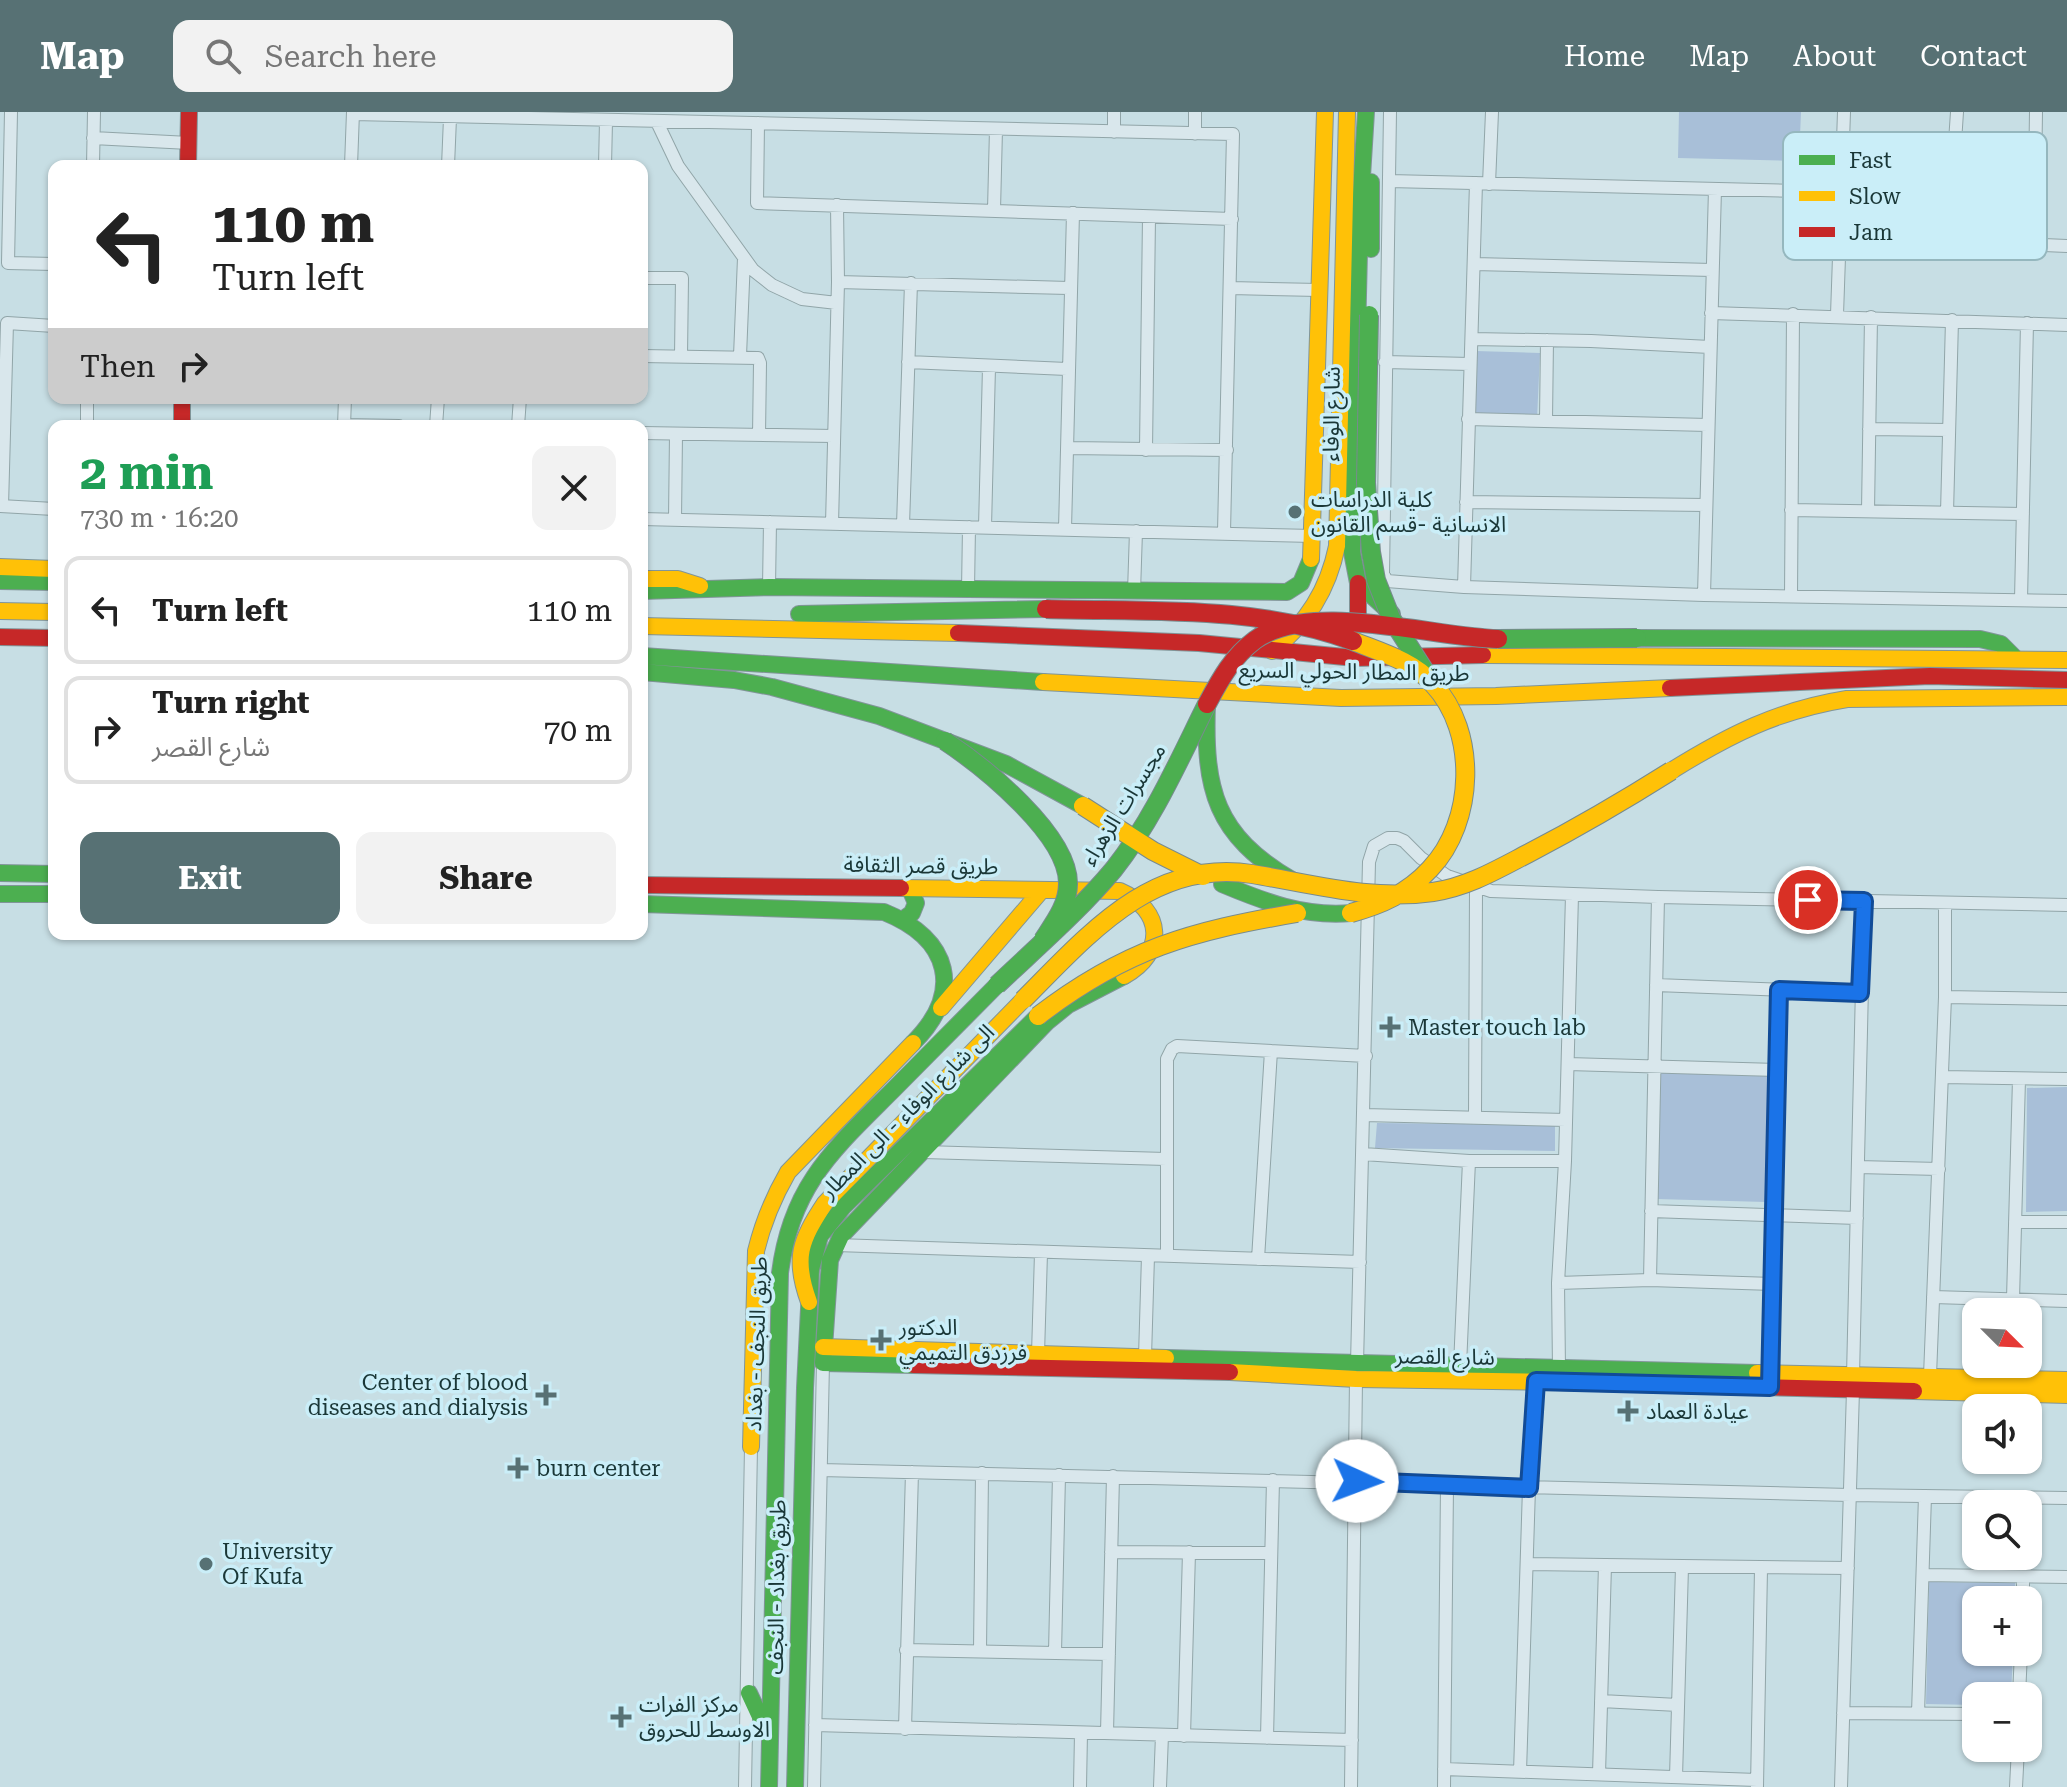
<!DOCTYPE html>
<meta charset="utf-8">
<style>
:root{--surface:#fff;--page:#f2f2f2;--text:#222;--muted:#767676;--line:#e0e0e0;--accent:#577174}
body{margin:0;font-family:"Roboto Serif","Noto Sans Arabic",serif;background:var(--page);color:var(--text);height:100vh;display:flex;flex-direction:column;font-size:30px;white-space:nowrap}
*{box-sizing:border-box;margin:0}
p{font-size:26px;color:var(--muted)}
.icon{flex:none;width:44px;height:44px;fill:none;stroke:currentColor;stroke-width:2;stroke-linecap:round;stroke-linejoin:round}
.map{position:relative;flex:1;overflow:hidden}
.details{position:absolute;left:48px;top:308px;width:600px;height:520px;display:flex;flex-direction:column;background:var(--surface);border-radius:16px;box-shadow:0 2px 6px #0004}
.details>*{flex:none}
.guide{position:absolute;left:48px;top:48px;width:600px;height:244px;border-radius:16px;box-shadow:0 2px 6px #0004;background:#fff;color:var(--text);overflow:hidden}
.needle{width:52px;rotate:114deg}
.controls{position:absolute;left:1962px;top:1186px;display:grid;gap:16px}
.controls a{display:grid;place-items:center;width:80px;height:80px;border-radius:16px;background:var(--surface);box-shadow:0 2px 6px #0004;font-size:40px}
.pin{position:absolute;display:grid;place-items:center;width:68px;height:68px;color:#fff;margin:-34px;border:4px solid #fff;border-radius:50%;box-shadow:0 2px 8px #0007}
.me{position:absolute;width:88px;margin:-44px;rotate:92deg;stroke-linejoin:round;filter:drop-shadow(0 0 6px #0008)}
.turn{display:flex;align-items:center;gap:28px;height:168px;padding:0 32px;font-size:36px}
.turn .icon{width:104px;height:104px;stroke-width:2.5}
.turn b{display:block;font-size:56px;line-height:68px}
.then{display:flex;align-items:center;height:76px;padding:0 32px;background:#0003;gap:16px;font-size:30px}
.round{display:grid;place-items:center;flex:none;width:84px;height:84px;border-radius:16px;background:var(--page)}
.head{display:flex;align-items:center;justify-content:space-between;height:136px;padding:0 32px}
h1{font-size:48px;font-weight:700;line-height:60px;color:#1e9e55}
.cta{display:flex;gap:16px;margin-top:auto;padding:16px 32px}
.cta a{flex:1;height:92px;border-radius:16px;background:var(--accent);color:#fff;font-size:32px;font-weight:700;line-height:92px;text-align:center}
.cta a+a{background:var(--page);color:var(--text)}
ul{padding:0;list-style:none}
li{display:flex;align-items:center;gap:24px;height:108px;margin:0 16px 12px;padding:0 16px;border:4px solid var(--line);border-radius:16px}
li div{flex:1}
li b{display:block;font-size:30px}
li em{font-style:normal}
header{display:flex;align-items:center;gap:48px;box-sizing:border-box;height:112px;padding:0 40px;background:var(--accent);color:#fff}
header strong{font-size:38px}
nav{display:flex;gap:44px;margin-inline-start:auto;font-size:28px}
.search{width:560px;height:72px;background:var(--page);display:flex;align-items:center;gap:20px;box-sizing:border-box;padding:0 28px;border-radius:16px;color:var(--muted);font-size:30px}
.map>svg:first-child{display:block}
.green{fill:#a8bfd8}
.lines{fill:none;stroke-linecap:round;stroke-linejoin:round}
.street-casing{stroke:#91a5a8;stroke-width:14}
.fast-casing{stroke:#819598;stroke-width:18}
.slow-casing{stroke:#819598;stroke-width:18}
.jam-casing{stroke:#819598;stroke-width:18}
.street{stroke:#d9e7ec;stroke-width:12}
.fast{stroke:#4caf50;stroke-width:16}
.slow{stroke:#ffc107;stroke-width:16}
.jam{stroke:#c62828;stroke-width:16}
.fast-bridge-casing{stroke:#788b8e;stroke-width:20;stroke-linecap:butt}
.slow-bridge-casing{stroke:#788b8e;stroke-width:20;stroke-linecap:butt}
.jam-bridge-casing{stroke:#788b8e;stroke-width:20;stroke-linecap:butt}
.fast-bridge{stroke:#4caf50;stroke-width:18}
.slow-bridge{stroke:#ffc107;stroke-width:18}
.jam-bridge{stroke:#c62828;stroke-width:18}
.route-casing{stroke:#114b97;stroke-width:20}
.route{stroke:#1a73e8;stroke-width:14}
.poi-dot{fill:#577174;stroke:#caeef8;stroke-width:3}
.labels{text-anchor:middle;stroke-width:7;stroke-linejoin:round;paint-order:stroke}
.street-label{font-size:22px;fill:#1a3737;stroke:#caeef8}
.poi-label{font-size:22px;fill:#1a3737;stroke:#caeef8;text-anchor:start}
.key{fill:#caeef8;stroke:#95b7be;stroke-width:2}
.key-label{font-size:22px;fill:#1a3737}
</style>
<header>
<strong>Map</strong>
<div class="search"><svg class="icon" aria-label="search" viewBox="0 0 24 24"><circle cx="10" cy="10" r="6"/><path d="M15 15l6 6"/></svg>Search here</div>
<nav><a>Home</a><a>Map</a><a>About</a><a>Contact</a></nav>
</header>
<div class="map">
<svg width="2067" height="1675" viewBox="0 0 2067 1675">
<rect width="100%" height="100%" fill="#c7dee4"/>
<!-- green -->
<path class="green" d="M1679,0H1801L1799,49L1678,46Z
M1476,239L1540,241L1537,307L1473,304Z
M1661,960L1771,964L1766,1090L1656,1087Z
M2067,975V1099L2026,1100L2027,976Z
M1377,1011L1555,1013V1039L1375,1036Z
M1929,1470L2015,1471V1488H1976V1540H2013L2011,1584H1976V1593L1926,1592Z"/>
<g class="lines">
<defs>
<path id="street" d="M11,0L8,151L54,152
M1390,0L1383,462L1387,469L1464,475L1704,483L2067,489
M353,2L1233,22L1224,420
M657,10L678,54L753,158L772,173L802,187L837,191
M758,11L757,91L1232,107
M1114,20V0
M1195,22V0
M93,26L189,31
M1842,40L2035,49
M1954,45L1957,0
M93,54L94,0
M351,54L353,0
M448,54L450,6
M605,54L606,9
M1389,69L1841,80
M1489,72L1492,0
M994,98L996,17
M1840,124L2067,134
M2034,133L2036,0
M1474,152L1712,158
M642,166H682L681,244
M838,170L1069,176
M1231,176L1319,178
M1711,201L2067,213
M1837,203L1844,0
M1472,227L1591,229L1710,235
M642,244L758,246L760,251L759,323
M740,244L744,146
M908,250L1067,257
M1385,250L1470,252
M1468,307L1708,313
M1546,308L1547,228
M344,313L399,314
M87,314V286
M344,314L345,286
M436,314L438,286
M518,314L520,286
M1869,317L1949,318
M642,321L834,324
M1068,336L1227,338
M1146,338L1149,105
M1466,390L1706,393
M0,394L54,397
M2,394L7,211L54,214
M1791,398L2023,402
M1868,399L1871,205
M1947,401L1952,208
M642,407L1313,424
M675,408L676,322
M832,412L838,170L837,93
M903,413L911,171
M985,415L989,255
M1065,417L1073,101
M769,475L770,410
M1464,475L1476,71
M968,478L969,415
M1134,480L1136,419
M1704,483L1715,77
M1791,484L1793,202
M2021,488L2027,211
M1656,873L1860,881
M1945,885L2067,887
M1568,952L1777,958
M1942,965L2067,967
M1364,1003L1566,1008
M1475,1006L1476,776
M924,1040L1166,1047
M1363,1042L1469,1049H1565
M1858,1055L1939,1057
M1651,1099L1857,1106
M2015,1110H2067
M836,1133L1360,1150
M1167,1144V947L1172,937L1177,934L1366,944
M1258,1147L1271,939
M1650,1168L1658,785
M1558,1171L1650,1168L1773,1172
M1933,1185L2067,1189
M2013,1187L2019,967
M1038,1242L1041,1141
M1145,1245L1148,1144
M1357,1252L1369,750L1374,734L1388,726H1397L1404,729L1421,746L1447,764L1491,779L1658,785L2067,793
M1460,1254L1469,1049
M1559,1257L1558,1171L1565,1049L1572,783
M1853,1264L1864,789
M1930,1264L1945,885V791
M1770,1268L1779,878
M821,1358L1850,1383L2067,1386
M1111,1440L1271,1441
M1527,1452L1848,1456
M1923,1463L2067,1465
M2023,1488V1465
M906,1538L1109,1542
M980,1539L982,1361
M1055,1541L1059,1363
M2019,1584L2021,1540
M1601,1589L1678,1593
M1843,1601L1976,1602
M1918,1601L1925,1384
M815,1613L1352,1628
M905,1617L912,1360
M1107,1621L1113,1364
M1184,1624L1189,1440
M1267,1626L1273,1368
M1444,1657L1757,1668
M1520,1660L1529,1376L1536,1269
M1599,1662L1605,1453
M1676,1665L1682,1455
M1757,1674L1761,1457
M745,1675L751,1335
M814,1675L823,1251
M1080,1675L1081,1621
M1160,1675L1162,1623
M1351,1675L1356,1267
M1444,1675L1447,1373
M1841,1675L1853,1278
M2016,1675L2018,1636"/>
<path id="fast" d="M1366,0L1360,97L1352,440L1358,471L1392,502
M1371,70V137
M0,469L54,470
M642,479L769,475L1287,480L1301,471L1311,447
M799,502L1046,497
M1637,526L1980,527L2001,532L2016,547
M642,544L1043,570
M642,560L734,568L772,575L879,604L1006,652L1083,694
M1207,592C1204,678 1215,723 1292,768
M0,761L54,762
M1222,772C1265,790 1303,805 1351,801
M0,782H54
M642,792L884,800C951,827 964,880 913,931
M904,807L912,801L916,791L910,777
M1166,1246L1757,1261
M913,1253L823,1251L830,1148L841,1124L1047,910L1068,893L1124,864
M749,1581L768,1622
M769,1675L780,1161C791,1073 834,1037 893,978C928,943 962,908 997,873
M795,1675L805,1276L811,1157L820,1124L844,1094L1038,904"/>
<path id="slow" d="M1311,447L1325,0
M0,455L54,457
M642,467H678L700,474
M0,499L54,500
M642,514L958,521
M1272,539C1307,511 1328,478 1337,434L1347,0
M1483,543L2067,548
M1043,570L1341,586L1496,584L1670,576
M1671,659C1729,623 1778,598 1847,587L2067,585
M901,776L1120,779C1164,798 1166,841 1124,864
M941,896L1041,779
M809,1190C793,1146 800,1129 825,1091L1023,888
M823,1235L1166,1246
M1230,1260L1356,1267L1558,1270
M1757,1261L2067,1268
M1914,1279L2067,1283
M751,1335L756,1139C763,1110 773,1086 788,1060L913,931"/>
<path id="jam" d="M188,54L189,0
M182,286V314
M1347,519L1358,508V471
M958,521L1199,531L1355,546L1483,543
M0,525L54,526
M1670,576L1930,564L2067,568
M642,773L901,776
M913,1253L1230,1260
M1558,1270L1914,1279"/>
</defs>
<!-- street casing -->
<use href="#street" class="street-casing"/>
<!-- fast casing -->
<use href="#fast" class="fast-casing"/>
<!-- slow casing -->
<use href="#slow" class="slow-casing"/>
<!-- jam casing -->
<use href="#jam" class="jam-casing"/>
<!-- street -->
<use href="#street" class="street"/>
<!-- fast -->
<use href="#fast" class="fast"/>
<!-- slow -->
<use href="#slow" class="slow"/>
<!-- jam -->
<use href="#jam" class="jam"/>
<defs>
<path id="fast-bridge" d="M1369,203L1366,371L1371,440L1376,468L1391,506L1428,564
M1498,527L1637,526
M945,629C983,654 1069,723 1068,772C1068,793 1054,811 1043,828
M997,873C1037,835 1079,799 1114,757C1153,708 1179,648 1207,592"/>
<path id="slow-bridge" d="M1083,694L1153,739L1203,764
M1351,801C1381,793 1408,781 1430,757C1475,710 1478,620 1433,572C1413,549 1380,540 1353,529
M1023,888C1087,824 1152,746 1252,762C1313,772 1371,789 1433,780C1468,775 1498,757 1529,741C1577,716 1625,688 1671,659
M1038,904C1125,837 1191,819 1297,801"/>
<path id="jam-bridge" d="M1046,497C1146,500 1258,493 1353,529
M1207,592C1220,568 1232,545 1255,528C1310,488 1431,525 1498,527"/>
</defs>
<!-- fast-bridge casing -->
<use href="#fast-bridge" class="fast-bridge-casing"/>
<!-- slow-bridge casing -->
<use href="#slow-bridge" class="slow-bridge-casing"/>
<!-- jam-bridge casing -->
<use href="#jam-bridge" class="jam-bridge-casing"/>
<!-- fast-bridge -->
<use href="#fast-bridge" class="fast-bridge"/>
<!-- slow-bridge -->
<use href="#slow-bridge" class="slow-bridge"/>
<!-- jam-bridge -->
<use href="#jam-bridge" class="jam-bridge"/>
</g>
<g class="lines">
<defs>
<path id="route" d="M1357,1369L1529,1376L1536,1269L1770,1275L1779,878L1860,881L1864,789L1808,788"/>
</defs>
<!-- route casing -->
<use href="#route" class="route-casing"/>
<!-- route -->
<use href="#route" class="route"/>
</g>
<!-- markers -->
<g class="poi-dot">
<circle cx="1295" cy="400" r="8"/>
<path d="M1386 903h8v8h8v8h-8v8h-8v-8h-8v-8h8z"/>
<path d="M877 1216h8v8h8v8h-8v8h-8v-8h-8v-8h8z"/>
<path d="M542 1271h8v8h8v8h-8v8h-8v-8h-8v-8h8z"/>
<path d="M1624 1287h8v8h8v8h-8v8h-8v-8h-8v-8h8z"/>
<path d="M514 1344h8v8h8v8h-8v8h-8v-8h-8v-8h8z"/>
<circle cx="206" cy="1452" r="8"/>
<path d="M617 1593h8v8h8v8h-8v8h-8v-8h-8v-8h8z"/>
</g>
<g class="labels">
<!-- street labels -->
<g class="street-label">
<text transform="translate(1331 302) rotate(-89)" y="8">شارع الوفاء</text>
<text transform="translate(1354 559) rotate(1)" y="8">طريق المطار الحولي السريع</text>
<text transform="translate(1123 692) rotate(-58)" y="8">مجسرات الزهراء</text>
<text transform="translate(921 753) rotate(1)" y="8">طريق قصر الثقافة</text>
<text transform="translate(907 999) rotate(-45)" y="8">الى شارع الوفاء - الى المطار</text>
<text transform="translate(756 1232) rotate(-88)" y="8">طريق النجف - بغداد</text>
<text transform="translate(1445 1244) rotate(1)" y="8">شارع القصر</text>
<text transform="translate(776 1475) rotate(-89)" y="8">طريق بغداد - النجف</text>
</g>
<!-- poi labels -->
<g class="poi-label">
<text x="1311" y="395">كلية الدراسات<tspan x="1311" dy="25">الانسانية -قسم القانون</tspan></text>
<text x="1408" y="923">Master touch lab</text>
<text x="899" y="1223">الدكتور<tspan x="899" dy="25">فرزدق التميمي</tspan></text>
<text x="528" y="1278" text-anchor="end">Center of blood<tspan x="528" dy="25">diseases and dialysis</tspan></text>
<text x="1646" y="1307">عيادة العماد</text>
<text x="536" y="1364">burn center</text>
<text x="222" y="1447">University<tspan x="222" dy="25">Of Kufa</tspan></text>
<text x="639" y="1600">مركز الفرات<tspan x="639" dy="25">الاوسط للحروق</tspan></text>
</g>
</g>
<!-- legend -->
<rect x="1783" y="20" width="264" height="128" rx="12" class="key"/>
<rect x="1799" y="43" width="36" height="10" fill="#4caf50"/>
<rect x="1799" y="79" width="36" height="10" fill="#ffc107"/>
<rect x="1799" y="115" width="36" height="10" fill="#c62828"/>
<g class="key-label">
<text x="1849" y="56">Fast</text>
<text x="1849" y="92">Slow</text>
<text x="1849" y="128">Jam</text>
</g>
</svg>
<div class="controls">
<a><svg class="needle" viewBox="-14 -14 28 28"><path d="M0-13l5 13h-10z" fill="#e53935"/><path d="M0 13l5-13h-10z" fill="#767676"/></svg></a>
<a><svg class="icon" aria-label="sound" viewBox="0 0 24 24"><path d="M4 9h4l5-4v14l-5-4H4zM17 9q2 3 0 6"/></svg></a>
<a><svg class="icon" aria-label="search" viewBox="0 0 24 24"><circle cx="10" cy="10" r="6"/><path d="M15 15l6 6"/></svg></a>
<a>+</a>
<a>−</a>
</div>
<div class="pin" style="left:1808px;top:788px;background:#d93025"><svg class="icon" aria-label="arrive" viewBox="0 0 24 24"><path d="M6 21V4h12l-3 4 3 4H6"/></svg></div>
<svg class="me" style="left:1357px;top:1369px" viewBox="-20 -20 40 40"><circle r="19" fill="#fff"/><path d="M0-13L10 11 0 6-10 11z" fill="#1a73e8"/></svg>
<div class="guide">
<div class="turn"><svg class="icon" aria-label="left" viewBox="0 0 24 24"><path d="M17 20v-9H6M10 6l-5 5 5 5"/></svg><div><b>110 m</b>Turn left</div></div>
<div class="then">Then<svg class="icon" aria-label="right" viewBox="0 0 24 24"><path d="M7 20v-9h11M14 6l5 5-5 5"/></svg></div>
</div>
<section class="details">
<div class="head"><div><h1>2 min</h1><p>730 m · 16:20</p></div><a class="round"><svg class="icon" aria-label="close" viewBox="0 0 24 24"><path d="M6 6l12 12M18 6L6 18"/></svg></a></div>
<ul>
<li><svg class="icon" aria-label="left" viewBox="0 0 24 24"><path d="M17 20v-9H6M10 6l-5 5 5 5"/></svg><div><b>Turn left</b></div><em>110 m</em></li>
<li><svg class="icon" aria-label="right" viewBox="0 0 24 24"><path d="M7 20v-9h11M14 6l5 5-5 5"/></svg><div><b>Turn right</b><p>شارع القصر</p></div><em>70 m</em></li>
</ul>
<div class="cta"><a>Exit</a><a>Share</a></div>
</section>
</div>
